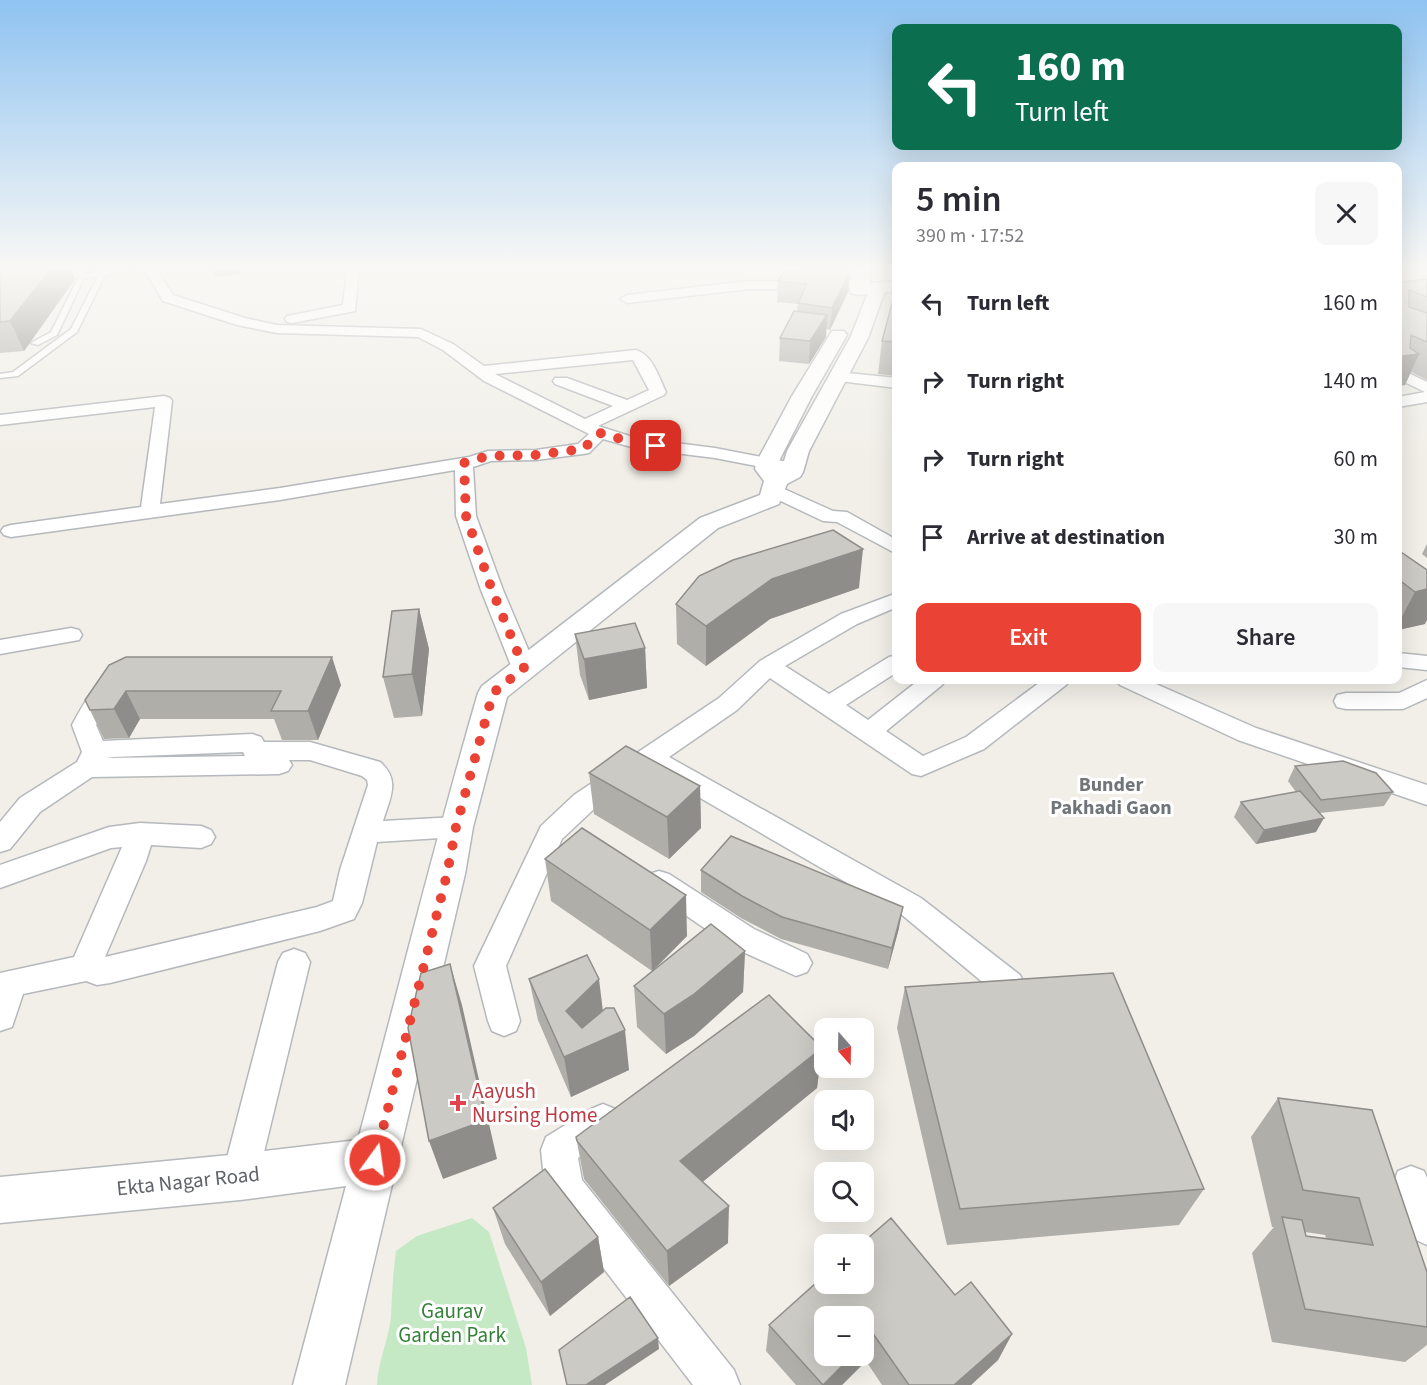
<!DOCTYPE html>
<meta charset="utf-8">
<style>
:root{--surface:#fff;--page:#f7f7f7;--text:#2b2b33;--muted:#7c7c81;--accent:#ea4335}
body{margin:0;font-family:"Source Sans 3",sans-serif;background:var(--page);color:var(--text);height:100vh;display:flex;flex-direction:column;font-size:22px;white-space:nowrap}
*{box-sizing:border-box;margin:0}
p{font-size:20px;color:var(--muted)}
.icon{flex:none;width:33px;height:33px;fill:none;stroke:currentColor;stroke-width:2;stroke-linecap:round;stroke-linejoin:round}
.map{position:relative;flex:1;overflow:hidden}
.details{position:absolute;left:892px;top:162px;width:510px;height:522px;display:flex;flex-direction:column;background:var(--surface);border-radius:12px;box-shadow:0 6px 24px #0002}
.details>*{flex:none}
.guide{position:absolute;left:892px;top:24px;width:510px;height:126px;border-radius:12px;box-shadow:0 6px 24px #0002;background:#0b6e4f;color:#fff;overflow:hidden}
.needle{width:39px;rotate:160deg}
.tools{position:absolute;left:814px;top:1018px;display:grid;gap:12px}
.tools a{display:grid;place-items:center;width:60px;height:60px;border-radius:12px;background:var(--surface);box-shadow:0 6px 24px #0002;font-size:30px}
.pin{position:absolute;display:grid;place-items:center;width:51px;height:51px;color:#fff;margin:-26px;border-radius:12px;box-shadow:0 3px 9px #0006}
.me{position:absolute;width:66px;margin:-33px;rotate:14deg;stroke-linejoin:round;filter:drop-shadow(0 0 4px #0008)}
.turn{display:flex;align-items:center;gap:21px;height:126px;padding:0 24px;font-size:27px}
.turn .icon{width:78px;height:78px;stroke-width:2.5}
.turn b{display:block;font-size:42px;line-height:51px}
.round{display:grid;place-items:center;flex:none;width:63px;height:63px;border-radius:12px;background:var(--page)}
.headline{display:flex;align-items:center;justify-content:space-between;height:102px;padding:0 24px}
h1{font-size:36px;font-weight:600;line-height:45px}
.cta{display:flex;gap:12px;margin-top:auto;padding:12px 24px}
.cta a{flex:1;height:69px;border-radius:12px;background:var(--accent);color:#fff;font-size:24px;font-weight:600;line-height:69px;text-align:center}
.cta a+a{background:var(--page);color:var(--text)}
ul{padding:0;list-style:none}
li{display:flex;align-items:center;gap:18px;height:78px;padding:0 24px}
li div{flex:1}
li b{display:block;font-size:22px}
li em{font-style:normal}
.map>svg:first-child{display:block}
.green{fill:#c5e8c5}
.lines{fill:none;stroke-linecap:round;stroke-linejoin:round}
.service-casing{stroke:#b5b8bc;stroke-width:3}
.minor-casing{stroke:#b5b8bc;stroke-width:3}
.tertiary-casing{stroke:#b5b8bc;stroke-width:3}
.secondary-casing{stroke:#b6babf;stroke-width:3}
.service{fill:#fff;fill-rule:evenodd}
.minor{fill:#fff;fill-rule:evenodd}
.tertiary{fill:#fff;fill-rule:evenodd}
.secondary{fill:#fff;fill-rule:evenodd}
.wall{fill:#afaea9;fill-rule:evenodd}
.shaded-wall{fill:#8f8d8a}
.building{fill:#cccac5;stroke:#8f8d8a;stroke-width:1.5}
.route{stroke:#ea4335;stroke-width:10;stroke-dasharray:0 18}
.health-dot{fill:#e0444e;stroke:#fff;stroke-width:2}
.labels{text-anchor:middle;stroke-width:6;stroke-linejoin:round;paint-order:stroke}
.neighbourhood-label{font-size:20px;font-weight:bold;fill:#70757a;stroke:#fff}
.near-health-label{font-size:21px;fill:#be3a42;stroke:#fff;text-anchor:start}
.near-street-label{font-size:21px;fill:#5f6368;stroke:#fff}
.near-park-label{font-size:21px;fill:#348238;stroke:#fff}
</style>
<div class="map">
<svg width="1427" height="1385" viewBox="0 0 1427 1385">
<rect width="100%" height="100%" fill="#f1efe8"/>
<!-- green -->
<path class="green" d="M472,1218L489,1232L526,1348L532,1385H377C378,1361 389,1339 391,1316C392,1294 393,1273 396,1251L417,1236Z"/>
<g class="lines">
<defs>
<path id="service" d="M77,269H83L85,274L100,272L102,269H108L107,271L141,269L105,275L77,332L18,376L0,378V374L13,372L71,329L98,276L84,278L57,335L38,345L31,343L51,332L79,276Z
M633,269H641L631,274H627V272Z"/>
<path id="minor" d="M144,269H156L173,295L245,318L277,325L421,329L453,344L484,366L636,350C653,355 659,378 666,392L664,395L598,426L636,438L715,448L793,463L799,464L802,468L799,472L793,473L715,458L635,448L603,439L589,453L583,454L536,460L491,461L473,467L476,516L503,590L536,668L532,673L524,675L516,673L512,668L481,590L456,516L455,470L280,500L11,537L4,535L1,531L4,527L11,525L141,507L155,407L0,425V415L164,396L170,398L172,401L160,504L280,488L469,457L488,451L536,450L578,444L589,434L484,381L443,350L418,337L277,333L237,325L163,301ZM633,360L649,390L627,400L567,378H555L553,381L555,384L613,406L585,419L495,374Z
M347,269H359L355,311L292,323L287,322L285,319L287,316L343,305Z
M861,278L866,279L868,282L866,285L826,289H749L627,303L620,299L627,295L749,281H826Z
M1398,368L1427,382V402L1398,407V397L1425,392L1398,379Z
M837,372L897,378V388L831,380L829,377L831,374Z
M773,484L833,511L847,512L897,540V554L837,522L823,521L766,494L764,490L766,486Z
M897,593V607L857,624L785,666L829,694L889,657L897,655V672L846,705L868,720L919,680H946L942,685L886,731L923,756L966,737L1043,680H1070L1066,685L984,749L921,776L912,774L770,678L737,710L669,757L921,898L1020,975L1025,985L1020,995L1009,999L998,995L901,914L650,769L594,809L562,839L506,966L520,1021L516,1031L504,1036L492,1031L488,1021L474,966L541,826L574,795L719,698L760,661L841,614Z
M71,628L79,630L82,635L79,640L0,654V640Z
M1398,653L1427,656V670L1398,667Z
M110,680L118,682L122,688L96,725L103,741L252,734L261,737L264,742H310L380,762C401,780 390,798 383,821L456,817L466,820L470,827L466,834L456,837L377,842L362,903L354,919L320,931L110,983L97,985L86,981L23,994L12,1027L0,1031V973L74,957L122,847L111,848L0,888V865L109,827L140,823L201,826L211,830L215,837L211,844L201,848L151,845L146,861L105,957L317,907L333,901L340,870L368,785L367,780L362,776L310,760H289L292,765L288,771L279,774L92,777L40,812L10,849L0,852V822L20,798L77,762L82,752L72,725C81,709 92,685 110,680ZM243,752L245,756L106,758L113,757Z
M1116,680H1147L1256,728L1427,785V805L1238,740L1120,685Z
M1427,680V698L1403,709H1346L1337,707L1334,701L1337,695L1346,693H1399Z
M659,871L669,874L754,929L807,954L812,963L807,972L796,976L732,947L649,890L645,882L649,874Z
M294,949L305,953L310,962L258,1177L253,1190L240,1195L227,1190L222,1177L278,962L283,953Z
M603,1104L615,1109L621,1121L615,1133L578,1158L582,1180L734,1370L740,1385H693L553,1202L543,1169L541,1150L546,1137L591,1109Z
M1411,1166L1424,1171L1427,1178V1245L1414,1239L1393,1184L1398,1171Z"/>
<path id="tertiary" d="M878,283L886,288L868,338L809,451L803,472L800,477L787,484L779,504L718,528L507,697L473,827L465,874L345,1385H293L346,1186L240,1200L0,1223V1177L240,1154L358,1140C398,991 435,841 478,693L482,686L700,518L760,495L764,481L755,469L756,463L792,396L832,331H844L847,335L812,396L778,463L779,470L782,468L787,451L850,338L870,288Z"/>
<path id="secondary" d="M851,269H869L870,283L897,281V291L858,295L851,293L849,289L852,282Z"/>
</defs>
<!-- service casing -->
<use href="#service" class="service-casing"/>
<!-- minor casing -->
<use href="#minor" class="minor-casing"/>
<!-- tertiary casing -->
<use href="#tertiary" class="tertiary-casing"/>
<!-- secondary casing -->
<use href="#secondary" class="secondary-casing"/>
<!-- service -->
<use href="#service" class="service"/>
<!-- minor -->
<use href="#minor" class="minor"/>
<!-- tertiary -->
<use href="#tertiary" class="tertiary"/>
<!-- secondary -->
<use href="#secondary" class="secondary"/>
</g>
<!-- wall -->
<path class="wall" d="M0,269L75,279L24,351L0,353Z
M790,269H851L848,292L830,330L826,329V337L809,364L779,361L780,338L797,311L798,304L777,302L778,281L790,270Z
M1427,279V380L1411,372L1405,385L1398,386V283Z
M897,285V376L878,374L882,341Z
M1427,544V558L1422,554Z
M1398,550L1427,570L1425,624L1398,630Z
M859,588L770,619L706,666L677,644L676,604Z
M419,609L429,649L422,716L394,718L383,677Z
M575,634L645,648L647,688L589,700L580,675Z
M109,665L341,685L318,740H282L274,719H140L129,738L104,739L90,710Z
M1295,766L1393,792L1384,806L1320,813L1316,832L1256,844L1234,817L1241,802L1296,792L1288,781Z
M589,773L700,786L701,828L669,859L594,814Z
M545,859L687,936L654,970L745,951L743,992L694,1036L666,1054L637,1027L634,986L652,971L551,901Z
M701,870L899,928L888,969L781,939L741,918L701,892Z
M529,979L603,1010L629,1070L571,1097L538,1020Z
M905,987L1204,1189L1179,1225L947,1245L897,1028Z
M822,1048L817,1088L702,1182L728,1243L669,1286L584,1179L576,1137Z
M1278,1098L1427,1272V1345L1405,1362L1272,1342L1252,1253L1274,1227H1272L1251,1137ZM1305,1232L1325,1235L1326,1238L1306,1236Z
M493,1208L598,1237L604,1272L550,1316L505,1244Z
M955,1295L1012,1334L998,1360L971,1385H882L866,1361L842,1385H796L766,1351L769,1325Z"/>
<!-- shaded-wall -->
<path class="shaded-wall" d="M47,269H71L75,279L24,351L10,321Z
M212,269H241L240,274L215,277Z
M850,269L848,292L830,330L832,308L850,272Z
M827,315L826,337L809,364L810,341Z
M1419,354L1405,385L1398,386V366L1402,356Z
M863,549L859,588L770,619L706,666V626L772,579Z
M1427,589V620L1425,624L1398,630V624L1415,592Z
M419,609L429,649L422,716L412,674Z
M645,648L647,688L589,700L584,659Z
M332,657L341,685L318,740L308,711Z
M126,691L140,719L129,738L114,709Z
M700,786L701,828L669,859L667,817Z
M1324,818L1316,832L1256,844L1264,830Z
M686,895L687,936L652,971L650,930Z
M903,907L899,928L888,969L892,948Z
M745,951L743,992L694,1036L666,1054L664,1014Z
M450,964L462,1005L497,1159L443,1179L429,1141Z
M599,979L604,1020L573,1052L566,1011Z
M625,1030L629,1070L571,1097L564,1057Z
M822,1048L817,1088L682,1199L680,1161Z
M729,1206L728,1243L669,1286L667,1251Z
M598,1237L604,1272L550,1316L541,1282Z
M1012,1334L998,1360L971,1385H954Z
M874,1335L866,1361L842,1385H823L852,1356H864V1345Z
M658,1338L659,1349L605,1385H586Z"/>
<!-- building -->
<path class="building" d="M0,269H51L10,321L0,322Z
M849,269L850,272L832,308L798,303L807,284L778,281L784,271Z
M1427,279V297L1409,290V307L1427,313V342L1411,335L1410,348L1419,354L1402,356L1398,354V283Z
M897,285V342L882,341Z
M794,311L827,315L810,341L780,338Z
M833,530L863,549L772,579L706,626L676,604L699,576L733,560Z
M1398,550L1427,570V589L1415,592L1398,579Z
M419,609L412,674L383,677L392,611Z
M635,623L645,648L584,659L575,634Z
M126,657H332L308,711H271L281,691H126L114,709L90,710L85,700L109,665Z
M626,746L700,786L667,817L589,773Z
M1343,761L1376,773L1393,792L1321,800L1295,766Z
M1300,791L1324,818L1264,830L1241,802Z
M582,828L686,895L650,930L545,859Z
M731,836L903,907L892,948L782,917L742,896L701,870Z
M711,924L745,951L693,995L664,1014L634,986Z
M587,955L599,979L566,1011L582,1028L606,1008H614L625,1030L564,1057L529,979Z
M450,964L486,1120L429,1141L408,1028L421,973Z
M1113,973L1204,1189L960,1209L905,987Z
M769,995L822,1048L680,1161L729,1206L667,1251L577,1141L576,1137Z
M1278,1098L1372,1110L1427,1272V1327L1305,1309L1282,1217L1302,1220L1306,1236L1373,1245L1359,1198L1303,1190Z
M545,1169L598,1237L541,1282L493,1208Z
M891,1218L955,1295L971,1282L1012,1334L954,1385H909L874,1335L864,1345V1317H825V1356H852L823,1385L769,1325L825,1275V1284H864V1245H860Z
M630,1297L658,1338L586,1385H567L559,1350Z"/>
<!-- sky -->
<linearGradient id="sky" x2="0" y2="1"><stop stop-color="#8fc3f1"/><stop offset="0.58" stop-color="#f9f8f5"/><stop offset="1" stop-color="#f9f8f5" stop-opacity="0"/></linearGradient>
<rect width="1427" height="463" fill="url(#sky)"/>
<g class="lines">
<!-- route -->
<path class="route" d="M375,1160L447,874L456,827L493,693L524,668L492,590L466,516L464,463L488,456L536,455L583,449L600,433L635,443L656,446"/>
</g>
<!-- markers -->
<path class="health-dot" d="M455 1094h6v6h6v6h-6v6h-6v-6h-6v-6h6z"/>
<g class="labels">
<!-- neighbourhood labels -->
<g class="neighbourhood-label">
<text x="1111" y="791">Bunder<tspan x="1111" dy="23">Pakhadi Gaon</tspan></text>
</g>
<!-- near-health labels -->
<g class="near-health-label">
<text x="472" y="1098">Aayush<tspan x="472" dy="24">Nursing Home</tspan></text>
</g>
<!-- near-street labels -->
<g class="near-street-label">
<text transform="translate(188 1181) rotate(-6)" y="7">Ekta Nagar Road</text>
</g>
<!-- near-park labels -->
<g class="near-park-label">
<text x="452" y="1318">Gaurav<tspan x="452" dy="24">Garden Park</tspan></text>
</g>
</g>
</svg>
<div class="tools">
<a><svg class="needle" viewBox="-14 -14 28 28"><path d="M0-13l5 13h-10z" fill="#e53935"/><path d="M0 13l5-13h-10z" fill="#7c7c81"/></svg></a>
<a><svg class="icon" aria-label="sound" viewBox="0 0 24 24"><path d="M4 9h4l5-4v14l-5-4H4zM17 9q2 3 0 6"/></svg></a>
<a><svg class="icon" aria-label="search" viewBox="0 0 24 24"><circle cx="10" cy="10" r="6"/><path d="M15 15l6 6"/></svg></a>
<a>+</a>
<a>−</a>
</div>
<div class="pin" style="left:656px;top:446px;background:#d93025"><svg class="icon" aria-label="arrive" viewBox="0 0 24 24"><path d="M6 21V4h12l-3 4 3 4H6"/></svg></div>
<svg class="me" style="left:375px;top:1160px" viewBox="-20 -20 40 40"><circle r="17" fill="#ea4335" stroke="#fff" stroke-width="3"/><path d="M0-11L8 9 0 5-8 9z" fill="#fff"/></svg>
<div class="guide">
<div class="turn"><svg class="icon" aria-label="left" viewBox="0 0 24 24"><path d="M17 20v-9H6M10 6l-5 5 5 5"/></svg><div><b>160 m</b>Turn left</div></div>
</div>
<section class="details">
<div class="headline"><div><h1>5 min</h1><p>390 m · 17:52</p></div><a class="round"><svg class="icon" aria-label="close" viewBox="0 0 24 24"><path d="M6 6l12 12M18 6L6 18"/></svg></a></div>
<ul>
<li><svg class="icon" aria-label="left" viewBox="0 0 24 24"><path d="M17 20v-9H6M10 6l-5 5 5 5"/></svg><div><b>Turn left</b></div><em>160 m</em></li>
<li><svg class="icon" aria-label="right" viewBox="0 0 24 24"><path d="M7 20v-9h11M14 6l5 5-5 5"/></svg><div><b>Turn right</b></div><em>140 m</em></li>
<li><svg class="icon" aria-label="right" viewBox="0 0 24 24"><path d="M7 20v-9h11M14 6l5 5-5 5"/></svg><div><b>Turn right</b></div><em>60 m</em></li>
<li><svg class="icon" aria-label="arrive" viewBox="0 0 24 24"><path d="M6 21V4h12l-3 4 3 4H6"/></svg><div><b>Arrive at destination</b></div><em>30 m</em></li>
</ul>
<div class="cta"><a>Exit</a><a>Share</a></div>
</section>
</div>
